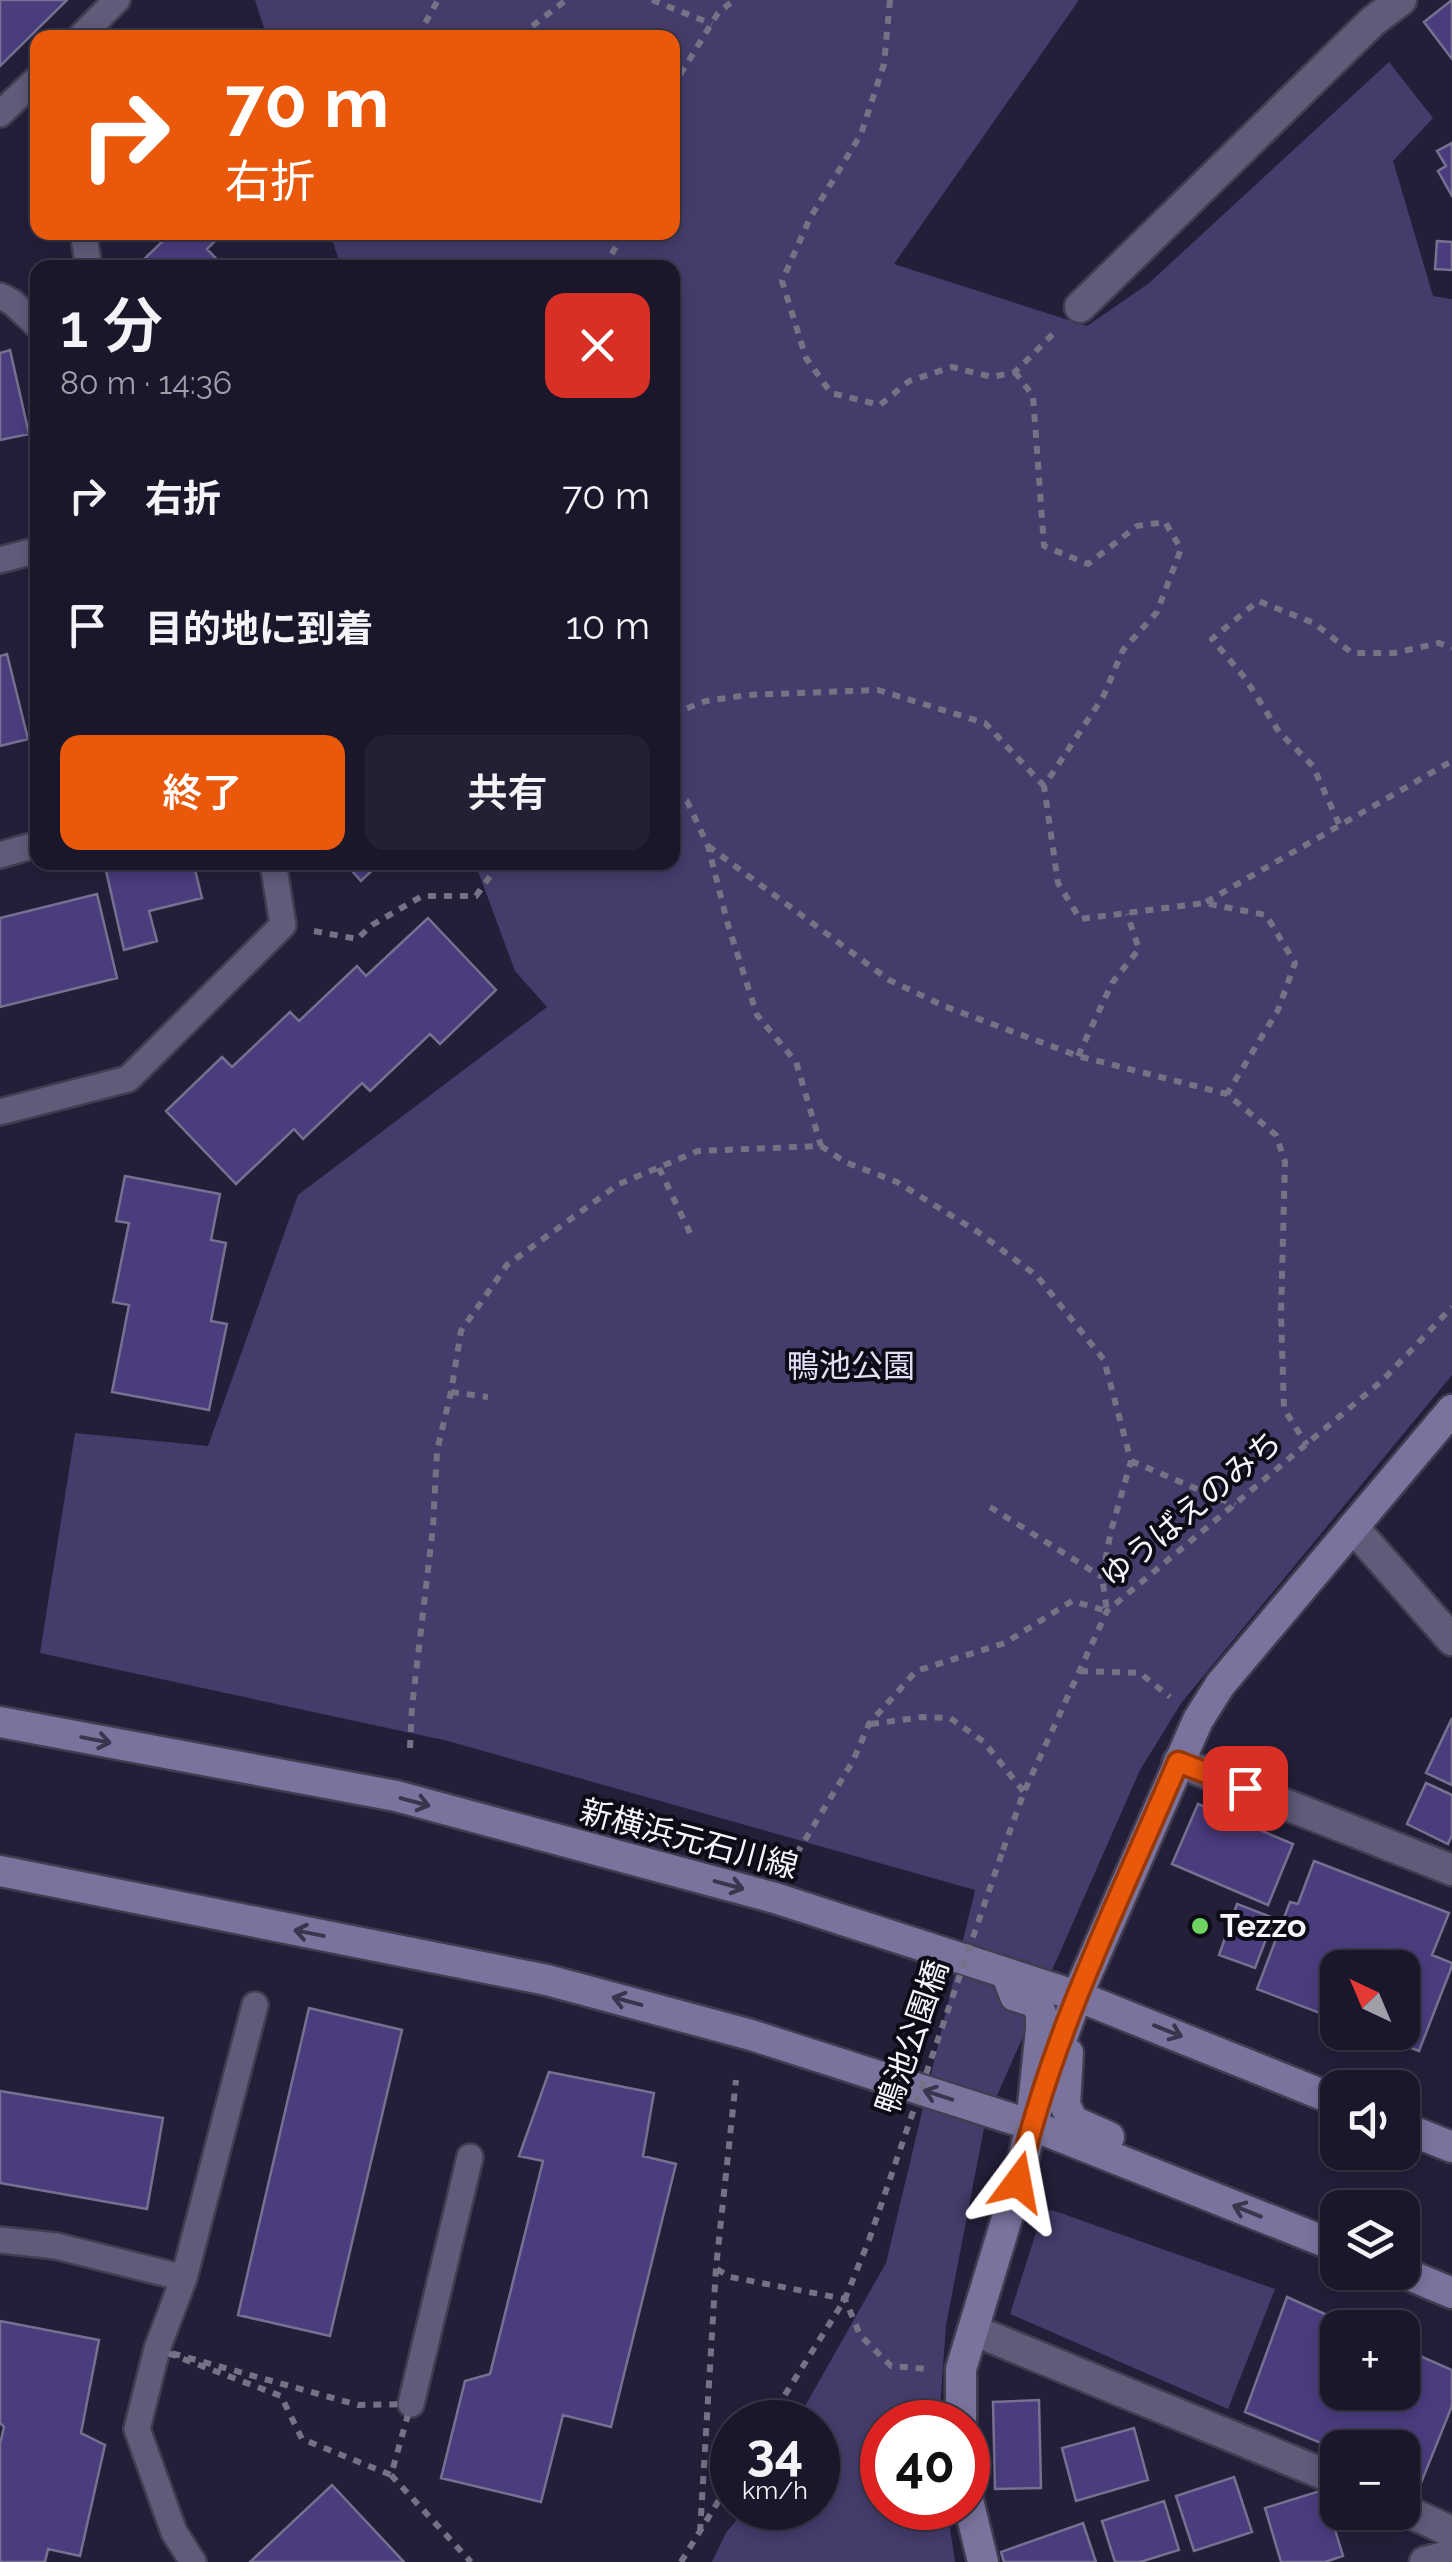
<!DOCTYPE html>
<html lang="ja">
<meta charset="utf-8">
<style>
:root{--surface:#1b172b;--page:#242033;--text:#f1f3f6;--muted:#a09fa9;--line:#393647;--accent:#ea580c}
body{margin:0;font-family:Raleway,"Noto Sans JP",sans-serif;background:var(--page);color:var(--text);height:100vh;display:flex;flex-direction:column;font-size:38px;white-space:nowrap}
*{box-sizing:border-box;margin:0}
p{font-size:32px;color:var(--muted)}
.icon{flex:none;width:55px;height:55px;fill:none;stroke:currentColor;stroke-width:2;stroke-linecap:round;stroke-linejoin:round}
.map{position:relative;flex:1;overflow:hidden}
.side{position:absolute;left:30px;top:260px;width:650px;height:610px;display:flex;flex-direction:column;background:var(--surface);border-radius:20px;box-shadow:0 5px 15px #0003,0 0 0 2px var(--line)}
.side>*{flex:none}
.hud{position:absolute;left:30px;top:30px;width:650px;height:210px;border-radius:20px;box-shadow:0 5px 15px #0003,0 0 0 2px var(--line);background:#ea580c;color:#fff;overflow:hidden}
.needle{width:65px;rotate:316deg}
.tools{position:absolute;left:1320px;top:1950px;display:grid;gap:20px}
.tools a{display:grid;place-items:center;width:100px;height:100px;border-radius:20px;background:var(--surface);box-shadow:0 5px 15px #0003,0 0 0 2px var(--line);font-size:50px}
.speed{position:absolute;left:710px;top:2400px;display:flex;gap:20px;font-size:50px;font-weight:700;text-align:center}
.speed>*{display:grid;place-content:center;width:130px;height:130px;border-radius:50%;background:var(--surface);box-shadow:0 5px 15px #0003,0 0 0 2px var(--line);line-height:1}
.speed small{font-size:25px;font-weight:400}
.speed .limit{border:15px solid #d22;background:#fff;color:#111}
.pin{position:absolute;display:grid;place-items:center;width:85px;height:85px;color:#fff;margin:-42px;border-radius:20px;box-shadow:0 5px 15px #0006}
.me{position:absolute;width:110px;margin:-55px;rotate:13deg;stroke-linejoin:round;filter:drop-shadow(0 0 8px #0008)}
.turn{display:flex;align-items:center;gap:35px;height:210px;padding:0 30px;font-size:45px}
.turn .icon{width:130px;height:130px;stroke-width:2.5}
.turn b{display:block;font-size:70px;line-height:85px}
.round{display:grid;place-items:center;flex:none;width:105px;height:105px;border-radius:20px;background:var(--page)}
.head{display:flex;align-items:center;justify-content:space-between;height:170px;padding:0 30px}
h1{font-size:60px;font-weight:600;line-height:75px}
.cta{display:flex;gap:20px;margin-top:auto;padding:20px 30px}
.cta a{flex:1;height:115px;border-radius:20px;background:var(--accent);color:#fff;font-size:40px;font-weight:600;line-height:115px;text-align:center}
.cta a+a{background:var(--page);color:var(--text)}
ul{padding:0;list-style:none}
li{display:flex;align-items:center;gap:30px;height:130px;padding:0 30px}
li div{flex:1}
li b{display:block;font-size:38px}
li em{font-style:normal}
.map>svg:first-child{display:block}
.green{fill:#453c6b}
.building{fill:#4b3c7e;stroke:#757190;stroke-width:2.5}
.lines{fill:none;stroke-linecap:round;stroke-linejoin:round}
.lane-casing{stroke:#413c50;stroke-width:30}
.street-casing{stroke:#413c50;stroke-width:35}
.secondary-casing{stroke:#413c50;stroke-width:35}
.path{stroke:#767286;stroke-width:6;stroke-dasharray:8 8;stroke-linecap:butt}
.lane{stroke:#5f5b79;stroke-width:25}
.street{stroke:#5f5b79;stroke-width:30}
.secondary{stroke:#79739e;stroke-width:30}
.path-bridge{stroke:#767286;stroke-width:6;stroke-dasharray:8 8;stroke-linecap:butt}
.oneway{stroke:#38354c}
.route-casing{stroke:#983908;stroke-width:25}
.route{stroke:#ea580c;stroke-width:18}
.poi-dot{fill:#6fd360;stroke:#0d0b16;stroke-width:4}
.labels{text-anchor:middle;stroke-width:8;stroke-linejoin:round;paint-order:stroke}
.park-label{font-size:32px;fill:#e2dff4;stroke:#0d0b16}
.street-label{font-size:32px;fill:#f4f3fe;stroke:#0d0b16}
.poi-label{font-size:32px;font-weight:bold;fill:#f4f3fe;stroke:#0d0b16;text-anchor:start}
</style>
<div class="map">
<svg width="1452" height="2562" viewBox="0 0 1452 2562">
<rect width="100%" height="100%" fill="#241f39"/>
<!-- green -->
<path class="green" d="M255,0H1079L894,264L1087,326L1148,284L1389,62L1433,118L1393,161L1433,296L1452,299V1375L1182,1702L1140,1770L985,2123L946,2325L939,2422H882V2508H947L955,2562H712L726,2533L746,2508H818V2422H796L886,2263L975,1890L448,1741L40,1653L75,1433L208,1446L298,1195L547,1007L515,971L478,871L477,863L672,862V268L341,267L330,233L672,232V38L267,37Z
M1052,2210L1275,2289L1228,2409L1010,2314L1042,2214Z"/>
<!-- building -->
<path class="building" d="M0,0H67L0,66Z
M1452,0V59L1424,22Z
M1452,143V196L1438,171L1446,166L1437,151Z
M172,232H224L207,249L225,268H135Z
M1437,241L1452,242V270L1435,269Z
M10,350L29,434L0,440V353Z
M7,654L28,739L0,746V656Z
M104,862H193L202,898L149,911L157,941L124,950Z
M344,862H381L361,881Z
M97,894L117,978L0,1007V918Z
M428,918L496,990L440,1044L430,1034L370,1091L362,1083L303,1139L294,1129L236,1184L166,1111L222,1057L232,1067L290,1012L299,1021L357,966L366,976Z
M125,1176L220,1194L211,1240L226,1243L211,1321L227,1324L209,1410L112,1392L129,1305L113,1302L129,1223L116,1221Z
M1452,1718V1785L1426,1773Z
M1426,1783L1452,1795V1835L1448,1844L1407,1824Z
M1198,1804L1293,1844L1268,1905L1172,1864Z
M1314,1861L1449,1913L1432,1955L1452,1963V1966L1419,2051L1371,2032H1402V1968H1338V2020L1257,1989L1290,1902L1298,1904Z
M1237,1904L1274,1918L1255,1968L1219,1955Z
M309,2008L402,2030L330,2336L238,2315Z
M549,2072L654,2093L643,2156L676,2164L611,2427L563,2415L541,2502L441,2478L465,2381L490,2374L543,2161L519,2156Z
M0,2091L163,2118L147,2209L0,2183Z
M1287,2297L1356,2328H1338V2392H1402V2348L1452,2370V2406L1421,2483L1402,2476V2448H1338V2450L1245,2412Z
M0,2321L99,2340L81,2433L105,2445L80,2556L48,2549L45,2562H0V2444L4,2427L0,2423Z
M1039,2400L1041,2488L995,2489L993,2402Z
M1134,2428L1148,2480L1076,2501L1062,2448Z
M1234,2477L1252,2532L1194,2551L1176,2496Z
M332,2485L404,2562H250Z
M1323,2490L1343,2556L1325,2562H1281L1265,2508Z
M1164,2501L1179,2550L1140,2562H1115L1102,2521Z
M1083,2523L1096,2562H1004L1001,2552Z"/>
<g class="lines">
<defs>
<path id="lane" d="M79,38L117,0
M0,114L38,78
M83,232L89,268
M0,296L12,302L38,326
M0,560L38,550
M0,855L38,844
M0,1112L128,1079L283,925L273,862
M0,2240L56,2246L184,2278
M411,2404L470,2157
M193,2562L174,2532L137,2429L157,2349L184,2278L255,2005"/>
<path id="street" d="M1080,307L1373,21L1401,0
M1353,1527L1452,1640
M1178,1762L1452,1870
M973,2330L1338,2480
M1402,2509L1452,2532
M1425,2562L1452,2555"/>
<path id="secondary" d="M0,1722L396,1796L775,1898L1077,1996L1338,2101
M0,1871L547,1980L751,2035L1031,2125L1338,2247
M1068,2053L1065,2105L1073,2121L1109,2137
M1031,2125L1077,1996L1198,1720L1220,1685L1452,1410
M1402,2127L1452,2147
M1402,2272L1452,2293
M961,2422V2369L1018,2182L1031,2125L1041,2029V2013L1035,2002L1015,1996L1010,1983
M968,2500L983,2562"/>
</defs>
<!-- lane casing -->
<use href="#lane" class="lane-casing"/>
<!-- street casing -->
<use href="#street" class="street-casing"/>
<!-- secondary casing -->
<use href="#secondary" class="secondary-casing"/>
<!-- path -->
<path class="path" d="M652,0L712,24
M890,0L884,64L861,134L810,218L782,281L806,358L831,393L880,405L909,381L952,367L992,377L1015,372L1054,333
M421,38L423,27L438,0
M522,38L526,31L566,0
M672,88L718,13L734,0
M604,268L624,232
M1015,372L1033,396L1044,546L1088,564L1137,526L1165,522L1181,549L1157,612L1123,650L1103,697L1044,786L1058,883L1080,919L1204,903L1266,915L1295,963L1278,1010L1227,1094
M672,714L706,701L747,695L878,690L985,723L1044,786
M672,794L687,801L708,846L728,925L757,1015L796,1062L821,1146
M1339,824L1313,766L1279,732L1245,678L1212,639L1258,601L1314,623L1352,653H1394L1439,643L1452,648
M708,846L889,980L944,1006L1078,1056L1227,1094L1276,1135L1285,1162L1281,1314L1284,1409L1307,1445
M1206,902L1452,761
M314,931L357,939L372,925L422,896H476L500,862
M1078,1056L1112,983L1139,949L1127,914
M659,1168L691,1235
M451,1392L488,1397
M1131,1461L1235,1505
M990,1507L1102,1577
M1080,1671L1140,1673L1170,1697
M871,1724L923,1717L950,1718L984,1742L1024,1792
M410,1748L412,1707L433,1527L437,1451L451,1392L461,1331L507,1265L619,1184L698,1151L821,1146L845,1162L897,1182L978,1232L1037,1276L1104,1360L1131,1461L1111,1531L1102,1577L1107,1611L1072,1601L1005,1643L916,1671L869,1724L853,1761L797,1853
M1003,1850L1024,1792L1107,1611L1383,1380L1452,1307
M717,2269L730,2277L845,2299L860,2335L891,2366L928,2369
M157,2349L358,2405L411,2404L391,2475L302,2439L281,2396Z
M768,2422L845,2299L869,2240
M391,2475L471,2562
M700,2532L716,2268L736,2080
M681,2562L732,2479"/>
<!-- lane -->
<use href="#lane" class="lane"/>
<!-- street -->
<use href="#street" class="street"/>
<!-- secondary -->
<use href="#secondary" class="secondary"/>
<!-- path-bridge -->
<path class="path-bridge" d="M869,2240L1003,1850"/>
</g>
<!-- one-way arrows -->
<defs><path id="oneway-shaft" d="M-6 0H5M1.5-3L5.5 0L1.5 3" fill="none" stroke-width="1.6" stroke-linecap="round" stroke-linejoin="round" transform="scale(2.5)"/></defs>
<g class="oneway">
<use href="#oneway-shaft" transform="translate(96 1740) rotate(11)"/>
<use href="#oneway-shaft" transform="translate(415 1802) rotate(15)"/>
<use href="#oneway-shaft" transform="translate(729 1885) rotate(15)"/>
<use href="#oneway-shaft" transform="translate(309 1933) rotate(-169)"/>
<use href="#oneway-shaft" transform="translate(627 2001) rotate(-165)"/>
<use href="#oneway-shaft" transform="translate(1168 2031) rotate(22)"/>
<use href="#oneway-shaft" transform="translate(938 2095) rotate(-162)"/>
<use href="#oneway-shaft" transform="translate(1247 2211) rotate(-158)"/>
</g>
<g class="lines">
<defs>
<path id="route" d="M1018,2182C1050,2036 1120,1899 1178,1762L1245,1788"/>
</defs>
<!-- route casing -->
<use href="#route" class="route-casing"/>
<!-- route -->
<use href="#route" class="route"/>
</g>
<!-- markers -->
<circle class="poi-dot" cx="1200" cy="1926" r="10"/>
<g class="labels">
<!-- park labels -->
<g class="park-label">
<text x="851" y="1377">鴨池公園</text>
</g>
<!-- street labels -->
<g class="street-label">
<text transform="translate(1191 1509) rotate(-40)" y="11">ゆうばえのみち</text>
<text transform="translate(689 1839) rotate(15)" y="11">新横浜元石川線</text>
<text transform="translate(912 2037) rotate(-71)" y="11">鴨池公園橋</text>
</g>
<!-- poi labels -->
<g class="poi-label">
<text x="1220" y="1937">Tezzo</text>
</g>
</g>
</svg>
<div class="tools">
<a><svg class="needle" viewBox="-14 -14 28 28"><path d="M0-13l5 13h-10z" fill="#e53935"/><path d="M0 13l5-13h-10z" fill="#a09fa9"/></svg></a>
<a><svg class="icon" aria-label="sound" viewBox="0 0 24 24"><path d="M4 9h4l5-4v14l-5-4H4zM17 9q2 3 0 6"/></svg></a>
<a><svg class="icon" aria-label="layers" viewBox="0 0 24 24"><path d="M12 4l9 5-9 5-9-5zM3 14l9 5 9-5"/></svg></a>
<a>+</a>
<a>−</a>
</div>
<div class="speed"><div>34<small>km/h</small></div><div class="limit">40</div></div>
<div class="pin" style="left:1245px;top:1788px;background:#d93025"><svg class="icon" aria-label="arrive" viewBox="0 0 24 24"><path d="M6 21V4h12l-3 4 3 4H6"/></svg></div>
<svg class="me" style="left:1018px;top:2182px" viewBox="-20 -20 40 40"><path d="M0-17L14 15 0 8-14 15z" fill="#ea580c" stroke="#fff" stroke-width="4"/></svg>
<div class="hud">
<div class="turn"><svg class="icon" aria-label="right" viewBox="0 0 24 24"><path d="M7 20v-9h11M14 6l5 5-5 5"/></svg><div><b>70 m</b>右折</div></div>
</div>
<section class="side">
<div class="head"><div><h1>1 分</h1><p>80 m · 14:36</p></div><a class="round" style="background:#d93025;color:#fff"><svg class="icon" aria-label="close" viewBox="0 0 24 24"><path d="M6 6l12 12M18 6L6 18"/></svg></a></div>
<ul>
<li><svg class="icon" aria-label="right" viewBox="0 0 24 24"><path d="M7 20v-9h11M14 6l5 5-5 5"/></svg><div><b>右折</b></div><em>70 m</em></li>
<li><svg class="icon" aria-label="arrive" viewBox="0 0 24 24"><path d="M6 21V4h12l-3 4 3 4H6"/></svg><div><b>目的地に到着</b></div><em>10 m</em></li>
</ul>
<div class="cta"><a>終了</a><a>共有</a></div>
</section>
</div>
